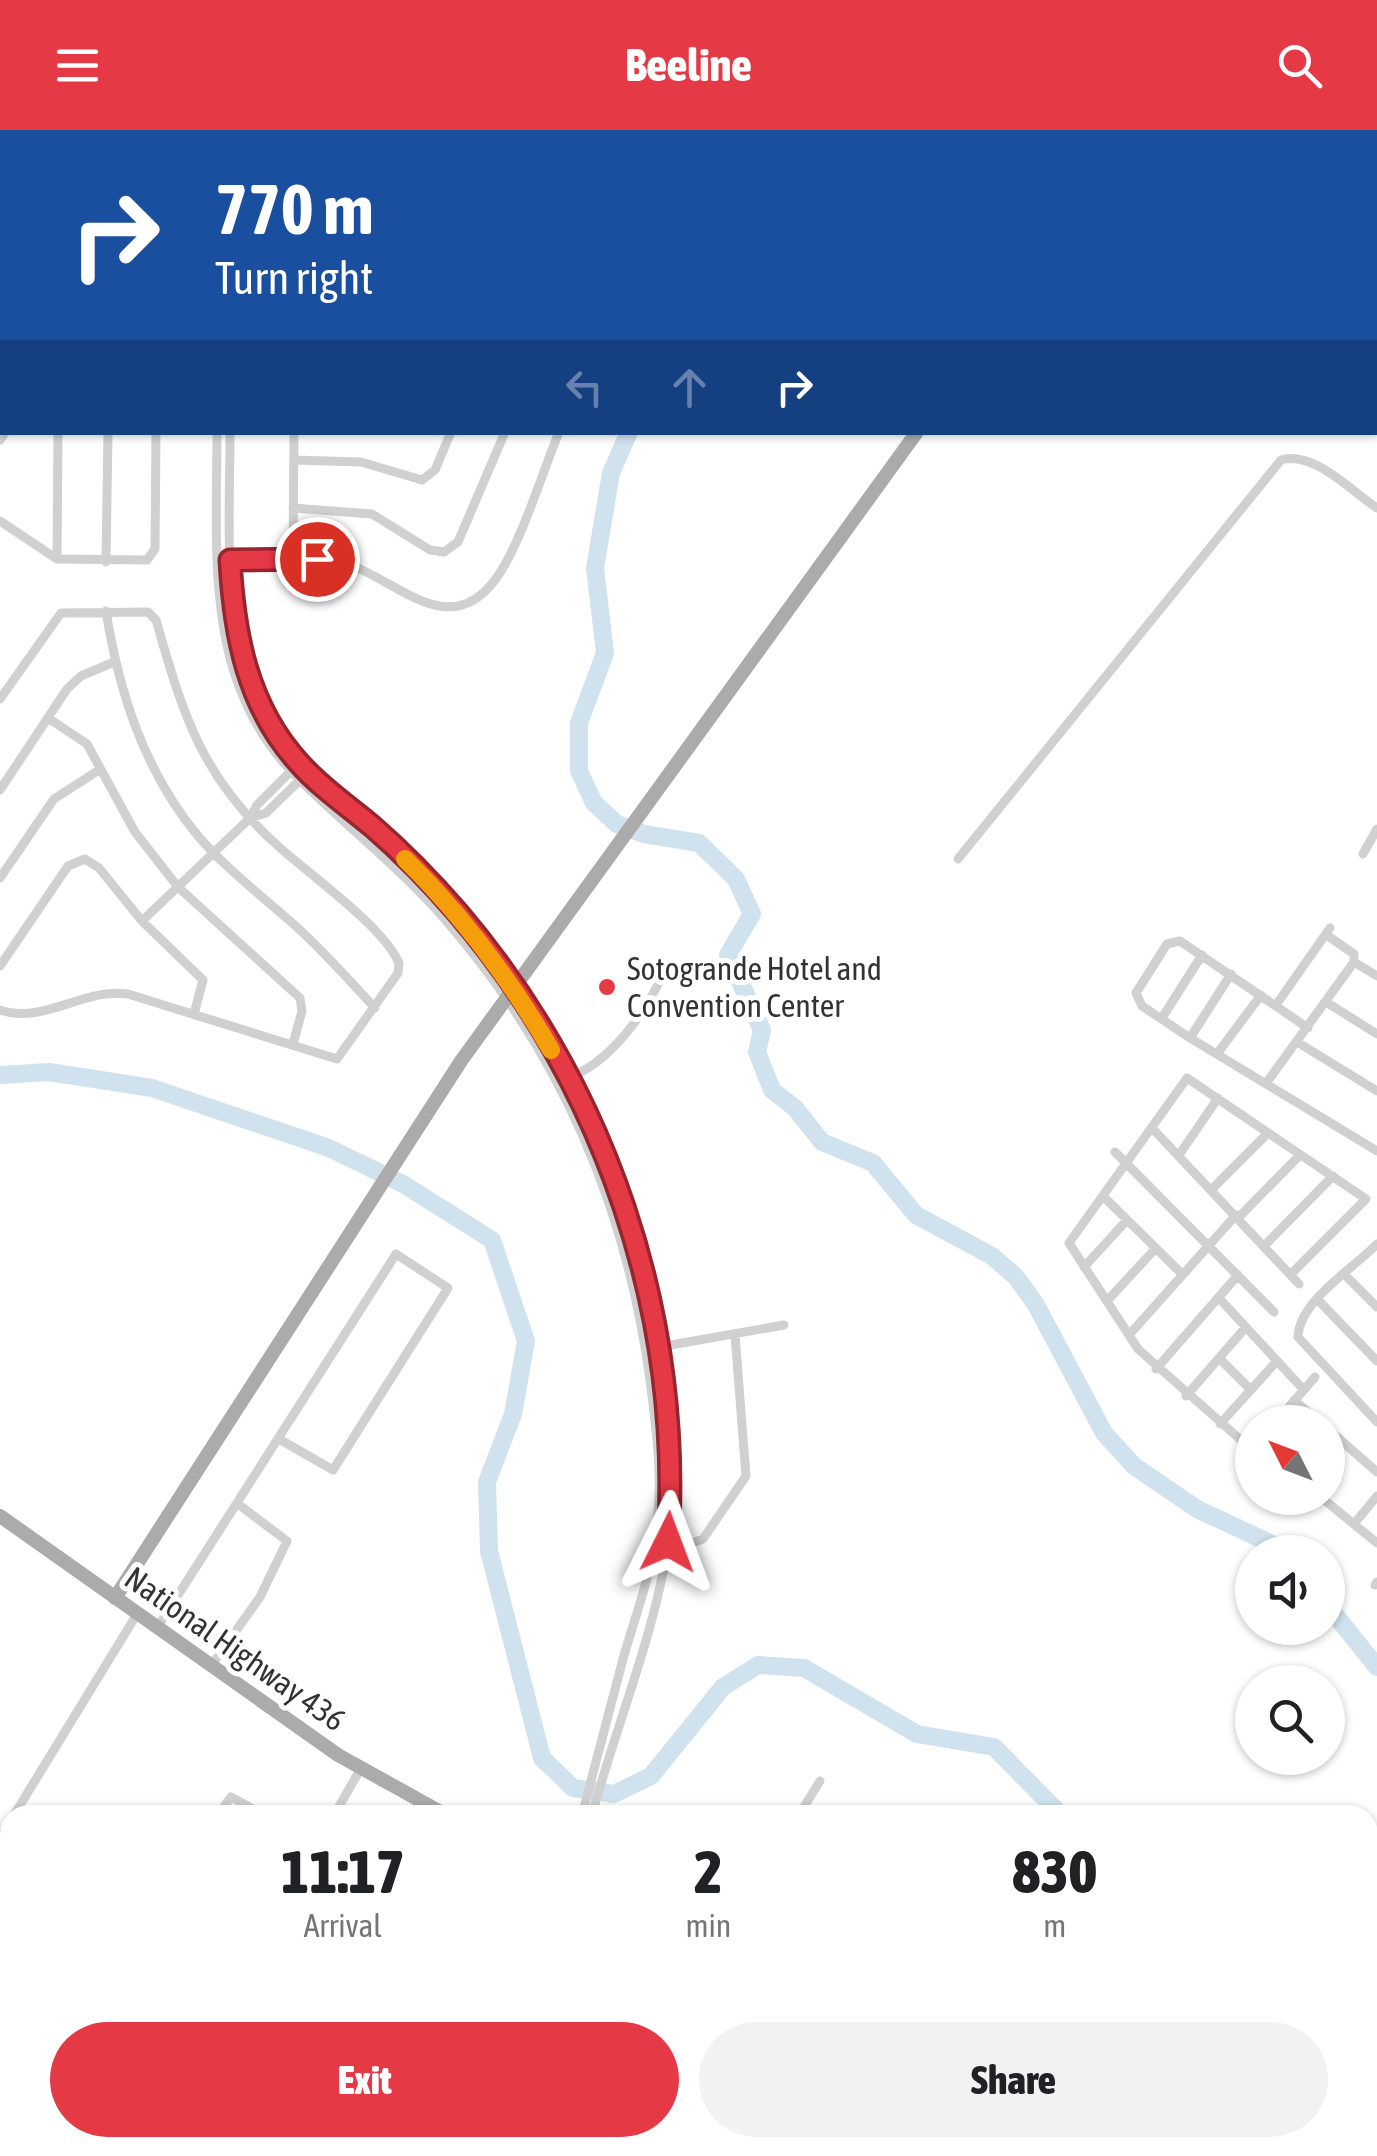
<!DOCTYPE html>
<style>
:root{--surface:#fff;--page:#f2f2f2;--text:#202124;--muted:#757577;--accent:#e63946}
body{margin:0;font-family:"Asap Condensed",sans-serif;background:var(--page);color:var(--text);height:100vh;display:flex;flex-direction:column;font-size:38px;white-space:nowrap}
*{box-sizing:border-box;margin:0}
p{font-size:32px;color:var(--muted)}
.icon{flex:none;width:55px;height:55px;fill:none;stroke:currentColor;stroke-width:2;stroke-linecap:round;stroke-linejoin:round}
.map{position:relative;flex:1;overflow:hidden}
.sheet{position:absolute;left:0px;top:1675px;width:1378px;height:352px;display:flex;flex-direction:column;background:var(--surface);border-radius:30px 30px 0 0;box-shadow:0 2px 8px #0004}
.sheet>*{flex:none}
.banner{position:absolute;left:0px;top:0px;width:1378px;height:305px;box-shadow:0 2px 8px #0004;background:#1a4fa0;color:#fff;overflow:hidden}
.needle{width:65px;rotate:312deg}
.buttons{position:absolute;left:1235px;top:1275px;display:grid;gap:20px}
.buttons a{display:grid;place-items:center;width:110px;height:110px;border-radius:50%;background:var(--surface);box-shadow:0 2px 8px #0004;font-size:50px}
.pin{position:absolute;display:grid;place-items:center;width:85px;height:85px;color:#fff;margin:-42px;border:5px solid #fff;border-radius:50%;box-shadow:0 2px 10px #0007}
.me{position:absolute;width:110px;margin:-55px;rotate:3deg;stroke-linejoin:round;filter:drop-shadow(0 0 8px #0008)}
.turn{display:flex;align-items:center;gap:35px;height:210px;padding:0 50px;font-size:45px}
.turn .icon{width:130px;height:130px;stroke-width:2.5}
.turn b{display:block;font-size:70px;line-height:85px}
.lanes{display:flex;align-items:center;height:95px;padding:0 50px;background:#0003;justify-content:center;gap:50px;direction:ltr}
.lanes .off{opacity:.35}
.eta{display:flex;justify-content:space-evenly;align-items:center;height:170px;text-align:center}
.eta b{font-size:60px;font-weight:800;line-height:70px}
.action{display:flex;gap:20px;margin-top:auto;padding:20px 50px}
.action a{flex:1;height:115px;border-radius:60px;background:var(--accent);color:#fff;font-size:40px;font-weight:800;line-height:115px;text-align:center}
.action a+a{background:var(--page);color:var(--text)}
header{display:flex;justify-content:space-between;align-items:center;height:130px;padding:0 50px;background:var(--accent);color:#fff;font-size:45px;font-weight:800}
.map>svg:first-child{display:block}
.green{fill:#e6ecdf}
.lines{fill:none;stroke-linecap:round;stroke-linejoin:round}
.river{stroke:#cfe2ee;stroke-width:18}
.minor{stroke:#d0d0d0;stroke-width:9}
.tertiary{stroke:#d0d0d0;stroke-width:11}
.primary{stroke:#ababab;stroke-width:14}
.route-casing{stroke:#96252e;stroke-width:25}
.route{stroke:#e63946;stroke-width:18}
.slow{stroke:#f59e0b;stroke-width:18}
.poi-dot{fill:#e63946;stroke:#fff;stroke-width:4}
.labels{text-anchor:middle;stroke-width:10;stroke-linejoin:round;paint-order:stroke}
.poi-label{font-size:32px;fill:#333;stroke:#fff;text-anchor:start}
.street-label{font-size:32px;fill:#333;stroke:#fff}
</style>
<header><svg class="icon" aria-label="menu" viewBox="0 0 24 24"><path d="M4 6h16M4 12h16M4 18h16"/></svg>Beeline<svg class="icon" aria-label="search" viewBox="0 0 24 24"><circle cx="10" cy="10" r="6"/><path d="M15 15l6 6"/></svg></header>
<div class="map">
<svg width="1377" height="2026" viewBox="0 0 1377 2026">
<rect width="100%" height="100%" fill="#fff"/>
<!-- green -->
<path class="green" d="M1377,1784V1872L1368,1883V1796Z"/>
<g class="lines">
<!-- river -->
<path class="river" d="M688,2V0
M629,302L611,343L595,438L605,523L579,593V641L594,673L617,694L644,704L699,713L736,749L752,784L728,825L762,900L757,922L772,960L795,978L822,1012L873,1033L916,1085L992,1126L1016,1147L1035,1173L1104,1303L1134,1336L1197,1379L1289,1422
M0,945L49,942L152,958L329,1018L403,1054L492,1110L526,1211L513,1284L487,1352L489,1421L542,1628L573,1658L614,1664L651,1646L723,1557L758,1535L804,1538L917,1604L994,1617L1061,1685
M1328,1476L1377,1537
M1368,1894L1377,1900"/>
<!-- minor -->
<path class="minor" d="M397,0L399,2
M468,0L470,2
M544,0L546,2
M282,2L283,0
M297,2L298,0
M365,2L366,0
M0,93L2,89
M0,161L2,162
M217,302C217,421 203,551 294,644C344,695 402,739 448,793C562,925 627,1079 650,1250C657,1303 664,1357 655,1410C649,1451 634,1490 623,1529C609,1581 596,1633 582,1685
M230,302C230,416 216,541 298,632C320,657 348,676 373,698C404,724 434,755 459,786C575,925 643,1086 664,1266C669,1314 674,1363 668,1411C657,1499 615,1598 592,1685
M0,310L5,302
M294,330L361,332L422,350L435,340L451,302
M293,378L372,384L430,420L444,422L458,412L505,302
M0,391L57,429L147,430L155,419L156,302
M57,429L58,302
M293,429L294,302
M225,430C261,429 303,424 339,432C392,443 446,515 495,450C520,417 542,343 559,302
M106,432L108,302
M106,481C119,562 144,641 198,706C228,741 266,769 300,800C326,824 350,851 375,878
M0,569L61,483L148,482L156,490C183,585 202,648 278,716C310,745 383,796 399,833L398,843L337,929L128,864C85,857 43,895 0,880
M48,588L87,614L135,702L178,757L300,868L302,881L293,914
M0,660L67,559L81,546L114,532
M250,688L266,683L302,648
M1363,724L1377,699
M958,729L1281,330C1313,320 1351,361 1377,378
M0,748L54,669L99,640
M142,791L250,688L257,675L293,639
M1354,832L1377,846
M0,836L68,736L85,729L99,738L142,791L203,850L194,884
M1326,872L1377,904
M1276,875L1330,798
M1162,888L1202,825
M1308,898L1180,811L1167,814L1136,863L1142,876L1190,908L1377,1021
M1190,908L1231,844
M1297,912L1377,961
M1217,924L1261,865
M564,949C611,935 649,878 667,835
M1267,952L1354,832V824L1328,806
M1152,998L1299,1154
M1115,1022L1274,1182
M1179,1025L1218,968
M1212,1059L1268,1003
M1104,1067L1182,1144
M1238,1088L1300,1025
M1377,1114C1354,1138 1299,1171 1298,1207L1377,1292
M1265,1115L1333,1046
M1084,1137L1127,1090
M1345,1145L1377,1177
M1219,1168L1303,1259
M1318,1170L1377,1231
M1107,1171L1155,1119
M1129,1205L1236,1085
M654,1218L784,1195
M1219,1228L1250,1259
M1156,1239L1238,1145
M1186,1266L1246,1197
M1294,1270L1319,1292
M1276,1292L1315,1247
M1220,1294L1276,1232
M1328,1299L1377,1342
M1251,1319L1138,1219L1069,1113L1187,948L1366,1069L1291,1144
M1240,1331L1252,1318
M1322,1368L1377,1413
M1354,1394L1377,1366
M666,1412L686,1415L703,1409L746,1346L735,1205
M1375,1455L1377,1452
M157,1498L396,1124L448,1158L333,1340L279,1309
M211,1536L260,1467L287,1411L238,1374
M14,1685L137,1484
M218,1685L231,1667L264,1685
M334,1685L360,1640
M799,1685L820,1651
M0,1711L10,1692
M0,1872L10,1905
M0,1910L10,1907
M0,1929L10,1927
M61,2018L63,2026
M80,2018L82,2026
M557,2018L569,2026
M629,2020L631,2018
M487,2026L492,2018
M666,2026L671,2018
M746,2026L751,2018
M832,2026L837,2018
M869,2026L874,2018"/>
<!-- tertiary -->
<path class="tertiary" d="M1069,2026L1072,2018"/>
<!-- primary -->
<path class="primary" d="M1132,2L1133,0
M0,1386L338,1625L446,1685
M115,1468L461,931L917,302
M1285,2018L1314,2026"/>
</g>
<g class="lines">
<defs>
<path id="route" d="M317,429L230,430C234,504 247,576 299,633C320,657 348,676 373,697C403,723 432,753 458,783C606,957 683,1184 668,1412"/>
</defs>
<!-- route casing -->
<use href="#route" class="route-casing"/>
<!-- route -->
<use href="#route" class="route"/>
<!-- slow -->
<path class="slow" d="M405,729C464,787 510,849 551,920"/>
</g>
<!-- markers -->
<circle class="poi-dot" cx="607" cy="857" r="10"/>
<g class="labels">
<!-- poi labels -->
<g class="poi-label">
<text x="627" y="850">Sotogrande Hotel and<tspan x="627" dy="37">Convention Center</tspan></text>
</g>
<!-- street labels -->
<g class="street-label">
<text transform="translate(235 1519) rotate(35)" y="11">National Highway 436</text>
</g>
</g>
</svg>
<div class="buttons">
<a><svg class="needle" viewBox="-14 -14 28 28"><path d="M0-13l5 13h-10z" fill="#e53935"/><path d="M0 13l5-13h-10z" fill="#757577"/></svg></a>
<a><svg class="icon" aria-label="sound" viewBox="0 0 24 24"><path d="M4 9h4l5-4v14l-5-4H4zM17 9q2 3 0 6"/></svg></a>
<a><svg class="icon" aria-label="search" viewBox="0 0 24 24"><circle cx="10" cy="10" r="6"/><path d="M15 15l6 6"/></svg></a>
</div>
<div class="pin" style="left:317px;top:429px;background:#d93025"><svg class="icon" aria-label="arrive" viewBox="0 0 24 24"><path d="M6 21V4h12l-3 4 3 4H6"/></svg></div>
<svg class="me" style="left:668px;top:1412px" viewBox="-20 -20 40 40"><path d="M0-17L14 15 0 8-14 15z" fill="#e63946" stroke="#fff" stroke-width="4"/></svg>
<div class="banner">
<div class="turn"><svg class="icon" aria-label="right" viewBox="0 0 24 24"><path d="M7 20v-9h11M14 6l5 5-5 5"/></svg><div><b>770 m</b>Turn right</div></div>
<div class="lanes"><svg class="icon off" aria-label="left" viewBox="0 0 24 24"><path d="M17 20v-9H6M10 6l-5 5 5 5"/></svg><svg class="icon off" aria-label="ahead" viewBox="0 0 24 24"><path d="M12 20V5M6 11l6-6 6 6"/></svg><svg class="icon" aria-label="right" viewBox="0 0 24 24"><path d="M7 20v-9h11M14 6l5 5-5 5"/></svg></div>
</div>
<section class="sheet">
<div class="eta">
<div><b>11:17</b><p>Arrival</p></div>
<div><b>2</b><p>min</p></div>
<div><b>830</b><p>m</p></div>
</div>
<div class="action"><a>Exit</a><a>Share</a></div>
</section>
</div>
